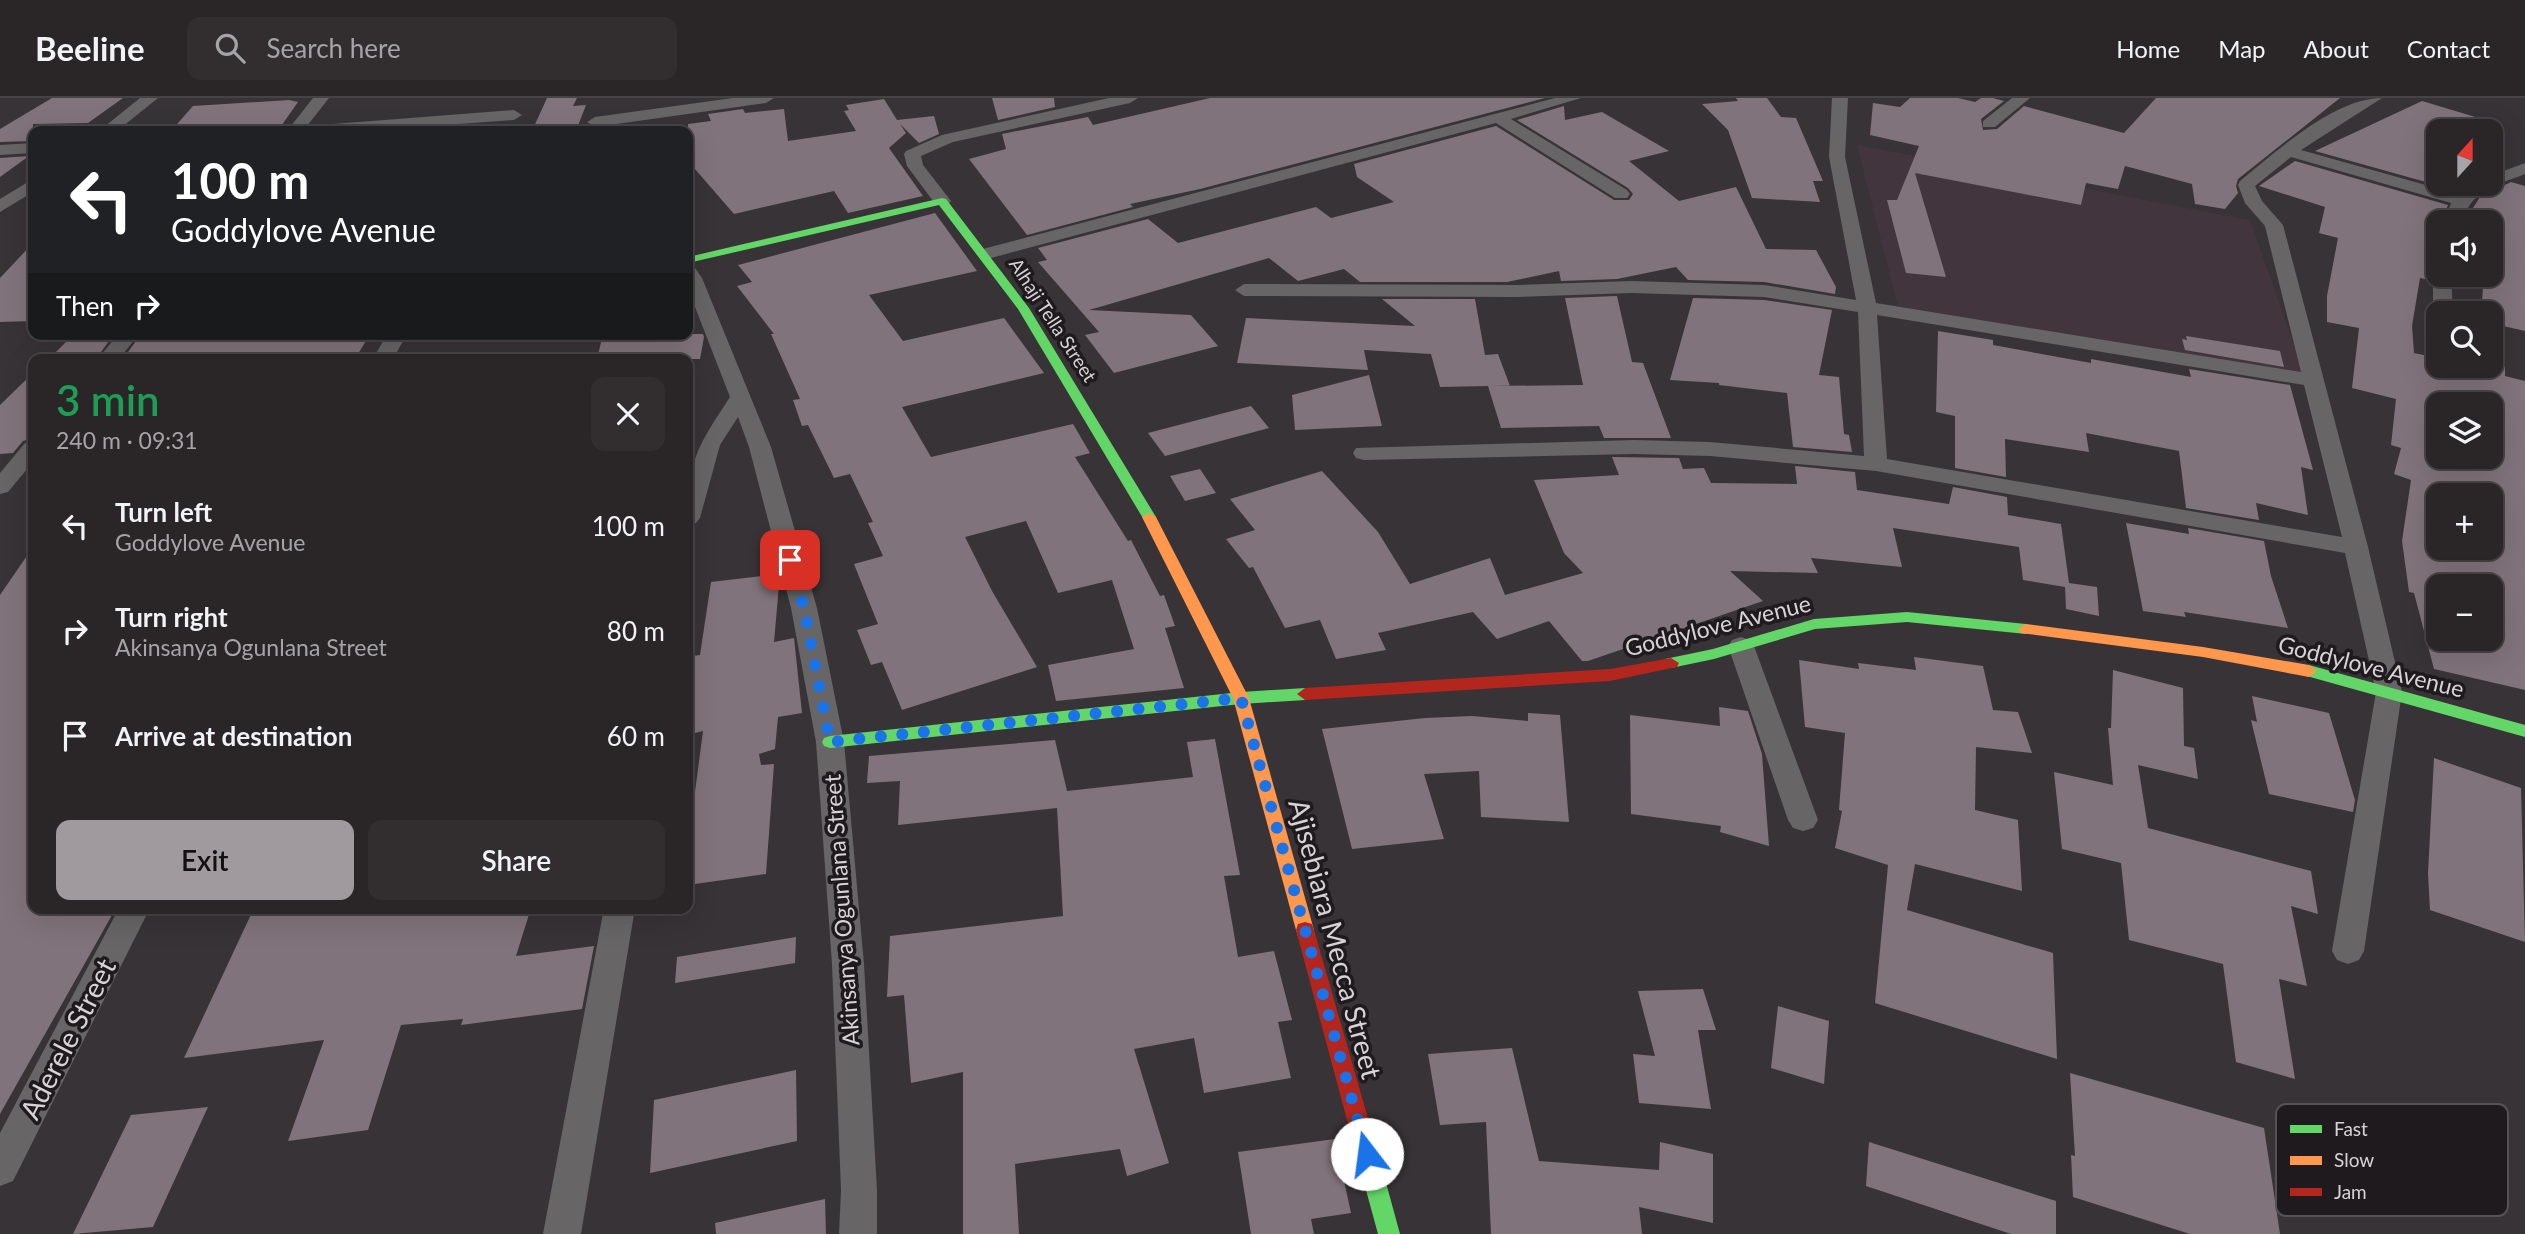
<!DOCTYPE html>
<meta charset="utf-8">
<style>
:root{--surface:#2a2628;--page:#322e30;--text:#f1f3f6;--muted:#a5a5a8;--line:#464345;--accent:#a09a9e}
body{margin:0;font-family:Lato,sans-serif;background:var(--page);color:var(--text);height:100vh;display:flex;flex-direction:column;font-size:26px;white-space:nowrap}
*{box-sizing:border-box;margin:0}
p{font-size:23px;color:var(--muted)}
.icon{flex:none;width:38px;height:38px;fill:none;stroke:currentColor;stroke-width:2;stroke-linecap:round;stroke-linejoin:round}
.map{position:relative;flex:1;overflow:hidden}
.panel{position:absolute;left:28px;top:256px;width:665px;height:560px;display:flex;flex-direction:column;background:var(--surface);border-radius:14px;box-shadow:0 7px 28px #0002,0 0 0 2px var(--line)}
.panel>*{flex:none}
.banner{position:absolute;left:28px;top:28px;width:665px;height:214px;border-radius:14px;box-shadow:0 7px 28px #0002,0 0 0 2px var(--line);background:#202124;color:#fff;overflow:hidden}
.needle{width:46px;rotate:21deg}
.tools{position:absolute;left:2426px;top:21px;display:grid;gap:14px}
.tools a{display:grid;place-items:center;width:77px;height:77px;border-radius:14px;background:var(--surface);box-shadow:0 7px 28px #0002,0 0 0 2px var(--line);font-size:35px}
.pin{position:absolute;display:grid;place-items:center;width:60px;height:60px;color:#fff;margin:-30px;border-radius:14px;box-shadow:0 4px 10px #0006}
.me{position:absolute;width:77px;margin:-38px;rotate:345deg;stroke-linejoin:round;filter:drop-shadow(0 0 5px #0008)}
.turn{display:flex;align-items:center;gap:24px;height:147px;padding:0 28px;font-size:32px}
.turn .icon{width:91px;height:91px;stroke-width:2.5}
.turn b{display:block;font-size:49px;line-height:60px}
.then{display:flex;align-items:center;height:66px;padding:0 28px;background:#0003;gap:14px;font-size:26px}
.round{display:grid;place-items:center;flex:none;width:74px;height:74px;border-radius:14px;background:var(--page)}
.overview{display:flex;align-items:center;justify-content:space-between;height:119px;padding:0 28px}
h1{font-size:42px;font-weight:600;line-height:52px;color:#1e9e55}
.button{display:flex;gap:14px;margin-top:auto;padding:14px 28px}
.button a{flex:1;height:80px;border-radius:14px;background:var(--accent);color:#111;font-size:28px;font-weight:600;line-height:80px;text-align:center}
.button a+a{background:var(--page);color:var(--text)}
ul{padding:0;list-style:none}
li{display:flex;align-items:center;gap:21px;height:105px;padding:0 28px}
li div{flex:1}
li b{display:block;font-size:26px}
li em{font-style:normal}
header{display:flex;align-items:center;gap:42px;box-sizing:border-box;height:98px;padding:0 35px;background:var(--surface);border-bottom:2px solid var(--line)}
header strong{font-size:33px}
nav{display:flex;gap:38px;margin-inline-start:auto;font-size:24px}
.search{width:490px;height:63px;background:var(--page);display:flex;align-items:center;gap:18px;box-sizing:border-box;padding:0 24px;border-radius:14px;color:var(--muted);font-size:26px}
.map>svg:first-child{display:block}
.built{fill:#42353d}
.building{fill:#81737b;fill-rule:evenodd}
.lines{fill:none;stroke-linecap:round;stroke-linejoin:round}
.street{fill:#676566;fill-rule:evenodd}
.fast{fill:#63d668;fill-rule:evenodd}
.slow{fill:#ff974d;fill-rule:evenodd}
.jam{fill:#b3261e;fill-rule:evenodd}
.route{stroke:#1a73e8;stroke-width:12;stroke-dasharray:0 21.6}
.labels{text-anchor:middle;stroke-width:7;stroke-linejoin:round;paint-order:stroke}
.far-street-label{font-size:19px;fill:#d8d2d6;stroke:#1f1a1d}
.street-label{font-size:23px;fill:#d8d2d6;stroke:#1f1a1d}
.near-street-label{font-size:28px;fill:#d8d2d6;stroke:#1f1a1d}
.key{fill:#1f1a1d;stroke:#565154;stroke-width:2}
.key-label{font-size:19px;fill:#d8d2d6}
</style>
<header>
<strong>Beeline</strong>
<div class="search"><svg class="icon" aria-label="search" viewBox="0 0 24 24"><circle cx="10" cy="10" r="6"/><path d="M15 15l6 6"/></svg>Search here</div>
<nav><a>Home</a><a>Map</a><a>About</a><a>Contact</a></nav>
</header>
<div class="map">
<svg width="2525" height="1136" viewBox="0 0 2525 1136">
<rect width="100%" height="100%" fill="#383336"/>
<!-- built -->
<path class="built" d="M1857,47L2250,122L2305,278L1899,213Z"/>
<!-- building -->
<path class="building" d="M52,0H123L88,25L33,26V43L0,44V31Z
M547,0H577L573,8L586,7L576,33H532Z
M992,0H1054L1055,9L998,22Z
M1210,0H1545L1200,91L1130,106L1133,109L1027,137L969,61L1006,51L1002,36L1088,19L1093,27Z
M1736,0H1767L1781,19L1796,20L1823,83H1813L1820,104L1752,100L1728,32L1702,6L1738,3Z
M1910,0H1958L1975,4L1981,0H1993L2004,3L1981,21L1983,32L1997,31L2024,8L2124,35L2156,0H2340L2238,81L2236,88L2238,95L2225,111L2195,106L2192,86L2125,68L2118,91L2086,85L2081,107L1915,75L1946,179L1906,175L1887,102H1897L1919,48L1870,37L1873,5L1900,9Z
M884,1L897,22L934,18L939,36L919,45L900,26L906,35L889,50L923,98L848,115L834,93L734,116L688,63V26L711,23L708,16L743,11L745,15L784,11L788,43L856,33L844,13L849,12L846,7Z
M289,2L298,4L279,31L171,33L193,8Z
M2422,3L2502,27L2501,33H2438V86H2469L2458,93L2315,53Z
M1564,8L1565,22L1602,14L1669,53L1629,63L1679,103L1736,89L1766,151L1816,152L1836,189L1835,196L1764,184L1688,182L1676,169L1617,181L1561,183L1559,173L1507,184H1360L1344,171L1298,183L1269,160L1089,212L1191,217L1218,248L1114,275L1085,237L1099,234L1038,164L1047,162L1038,150L1148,121L1178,145L1316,109L1331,120L1394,104L1357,79L1354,66L1496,28L1614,102H1629L1633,96L1628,90L1517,22Z
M29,58L0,79V60Z
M2295,63L2448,107L2445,115L2438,113V136L2432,141L2430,182L2420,180L2412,228L2414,255L2438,260V268H2505V278L2525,283V592L2434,571L2414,495L2409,494L2402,443L2411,382L2394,376L2401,350L2391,347L2396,301L2352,290L2359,230L2327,224V198L2338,140L2319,135L2325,109L2259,88ZM2438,297L2475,306H2490V359H2438ZM2438,397H2490V450H2438ZM2438,488H2490V541H2438Z
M2511,84L2525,88V233L2490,225V215H2481L2484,177L2490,178V124L2466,121L2480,99Z
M935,115L977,173L869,197L903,243L1004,220L1044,275L902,309L931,359L1073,326L1090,355L1075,359L1128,443L1131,442L1160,498L1164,497L1175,528L1165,530L1184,590L1056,603L1048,567L1134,551L1112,482L1058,495L1026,423L965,439L992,493L1037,569L902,612L882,564L871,567L857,532L878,526L854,466L883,458L868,425L873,424L850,376L834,380L808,327L802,328L793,302L800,301L771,236H774L737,188L752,184L738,167Z
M33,145V223L0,224V180Z
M1617,198L1632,264L1643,265L1671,340H1604L1599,328L1501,330L1488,288L1440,289L1431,256L1364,252L1368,272L1237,265L1246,220L1415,228L1382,201H1475L1485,257L1498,256L1510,288H1489L1583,287L1565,200Z
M1693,200L1764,202L1832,212L1819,277L1839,279L1844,336L1849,337L1852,354L1793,349L1787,295L1719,287V285L1670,282Z
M1938,233L1993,242V247L2091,265V261L2191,279L2189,271L2290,287L2313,372L2301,369L2308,417L2256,405L2259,422L2186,410L2179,353L2086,335L2089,354L2005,341L2006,379L1955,370V318L1936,314Z
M74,236H114L96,261H49Z
M141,236H370L355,261H123Z
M603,236H703L704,239L700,261H597Z
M2186,238L2280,253L2284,269L2185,252L2182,241L2187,242Z
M33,275V340L23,343L13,355L0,356V307Z
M1369,277L1382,328L1295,332L1292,297Z
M1251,308L1269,330L1165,358L1148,335Z
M1612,359L1679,360L1683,371L1704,370L1711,385L1797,386L1795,368L1855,374L1857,392L1949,406L1953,389L2007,399L2008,417L2061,426L2069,485L2097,489L2099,518L2066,511L2065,489L2023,482L2019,449L1893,430L1902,469L1811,460L1818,475L1730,473L1763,503L1588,563H1582L1549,523L1497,541L1473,514L1378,535L1386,552L1336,561L1320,522L1285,530L1253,469L1249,470L1226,441L1255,432L1230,401L1322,373L1378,434L1410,486L1490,460L1505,497L1583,475L1564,455L1534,382L1619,377Z
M1200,371L1216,395L1185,403L1170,378Z
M2126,425L2189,436L2188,430L2264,443L2271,478L2288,530L2184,514L2186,519L2143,513Z
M33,449V810H116L0,1016V497Z
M780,476L774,544L794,540L802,615L778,619L775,651L759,656L761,667L774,666L766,776L688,787V747L703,633L691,636L692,558L700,557L711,484Z
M1914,559L1983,568L1993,612L2018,614L2032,655L1976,649L1975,712L2018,722L2022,793L1915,766L1907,812L2053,855L2057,961L1875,905L1888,767L1835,750L1842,713L1839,712L1845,635L1805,629L1799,562L1859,571L1858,565L1916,572Z
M2113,572L2183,590L2184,648L2194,650L2198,681L2138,667L2148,730L2311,773L2318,816L2291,808L2307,888L2279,881L2295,981L2236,964L2223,866L2129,842L2121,765L2062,751L2054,674L2113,687L2108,630H2111Z
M2252,598L2329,615L2355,702L2353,714L2269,696L2251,622L2257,624Z
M1719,609L1748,613L1762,656L1769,748L1720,734L1721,728L1631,716L1630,617L1720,628Z
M1528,615L1560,617L1569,724L1481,719L1479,673L1424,676L1444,741L1352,751L1322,631L1425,620L1472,618L1528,623Z
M1215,641L1240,777L1224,778L1238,859L1274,853L1292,922L1278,924L1291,980L1204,995L1194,940L1134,951L1169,1065L1127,1078L1120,1051L1015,1066L1019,1136H963V974L911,985L904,897L887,899L890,838L1063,818L1057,710L898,727L900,683L867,685L869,658L1055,642L1067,693L1193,679L1187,644Z
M2434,660L2521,690L2525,844L2430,812L2428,775Z
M254,810H531L516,858L594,848L582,911L461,927L463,921L401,927L368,1032L288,1043L324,942L184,960Z
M796,839L795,865L675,885L677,859Z
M1703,891L1716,932H1698L1711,1011L1639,1005L1633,956L1655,958L1638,893Z
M1778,908L1829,923L1824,986L1771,970Z
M1512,950L1539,1063L1659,1072L1660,1044L1713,1056V1125L1639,1109L1642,1136H1491L1486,1024L1440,1027L1428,956Z
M796,972L797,1043L650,1075L654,1002Z
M2070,975L2264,1030L2280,1136H2190L2073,1099L2071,1057L2075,1058Z
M208,1009L153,1129L73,1136L131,1017Z
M1335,1041L1351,1115L1311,1121L1314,1136H1251L1238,1054Z
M1869,1044L2056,1103V1136H2011L1866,1088Z
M825,1101L826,1136H716L715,1125Z"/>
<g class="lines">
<!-- street -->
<path class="street" d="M140,0H158L117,33H99Z
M313,0H329L307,28L514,12L522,17L514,22L365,33H287Z
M733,0H774L766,5L595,29L587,24L595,19Z
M1109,0H1138L1130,5L953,44L921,58L923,67L951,103L948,107H936L907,68L904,56L906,53L942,37Z
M1555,0H1581L1511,21L1627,92L1630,96L1627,100H1615L1496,25L991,160L985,161L976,156L979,152Z
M1832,0H1848L1845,59L1876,205L2301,274L2265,128L2245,105L2238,87L2240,83C2276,54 2334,0 2382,0L2301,52L2458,96L2474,86H2490V78L2525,65V76C2495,88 2472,91 2462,124H2444L2451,105L2291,59L2255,88L2262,103L2283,127L2368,449L2402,594L2364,853L2359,862L2348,866L2337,862L2332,853L2376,594L2345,455L1876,373L1710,358L1634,356L1364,362L1356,360L1353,355L1356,350L1634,342L1710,344L1864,358L1858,214L1764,199L1631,195L1517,199L1244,198L1235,192L1244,186L1517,187L1631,183L1764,187L1856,202L1829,59ZM1877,217L2304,287L2342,439L1887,361Z
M2012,0H2030L1995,29H1983V23Z
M33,45V55L0,57V47Z
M33,81V94L0,114V101Z
M688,168L695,170L702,180L771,349L817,510L844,644L864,866L877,1092V1136H839L841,1092L832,866L816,644L791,510L749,349L738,319L720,347L700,420L696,425L688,427C688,363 695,352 730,299L688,191Z
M2438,172V177H2451L2453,215H2438V220L2433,215V177Z
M118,236H139L119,261H98Z
M387,236H407L393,261H373Z
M33,343V364L8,394L0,396V375L25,345Z
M1741,539L1750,542L1754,548L1818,722L1813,730L1803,733L1793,730L1788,722L1728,548L1732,542Z
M119,810H150L13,1083L0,1088V1035Z
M604,810H635L581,1136H543Z"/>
<!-- fast -->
<path class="fast" d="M942,100L946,101L1029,210L1156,419L1154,422H1144L1018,211L939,107L688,165V159Z
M1907,514L2026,526L2034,531L2026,536L1907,524L1815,531L1714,561L1671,570L1663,565L1665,561L1713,551L1814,521Z
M2309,567L2525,627V639L2303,577L2301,573L2303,569Z
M1305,590L1313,596L1305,602L1241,606L830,650L824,648L822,644L824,640L830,638L1241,594Z
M1365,1038L1373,1041L1376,1048L1400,1136H1378L1354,1048L1357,1041Z"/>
<!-- slow -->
<path class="slow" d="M1149,415L1156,419L1249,600L1314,832L1312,838L1305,840L1298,838L1296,832L1233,600L1142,419Z
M2026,526L2203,549L2309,567L2317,573L2309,579L2203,559L2021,535L2018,531Z"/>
<!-- jam -->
<path class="jam" d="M1671,560L1679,565L1677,569L1610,583L1305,602L1297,596L1305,590L1610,571Z
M1305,824L1312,826L1314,832L1376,1048L1373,1055L1365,1058L1357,1055L1354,1048L1296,832L1298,826Z"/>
</g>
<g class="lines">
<!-- route -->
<path class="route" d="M790,462L804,510L830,644L1241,600L1367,1056"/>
</g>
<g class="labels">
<!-- far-street labels -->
<g class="far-street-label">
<text transform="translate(1053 222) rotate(57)" y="7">Alhaji Tella Street</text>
</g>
<!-- street labels -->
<g class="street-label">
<text transform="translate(1718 528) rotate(-14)" y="8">Goddylove Avenue</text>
<text transform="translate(2371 569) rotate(14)" y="8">Goddylove Avenue</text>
<text transform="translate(842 812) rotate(-94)" y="8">Akinsanya Ogunlana Street</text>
</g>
<!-- near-street labels -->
<g class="near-street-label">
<text transform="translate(1335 841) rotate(75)" y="10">Ajisebiara Mecca Street</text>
<text transform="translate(68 941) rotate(-63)" y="10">Aderele Street</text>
</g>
</g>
<!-- legend -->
<rect x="2276" y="1006" width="232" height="112" rx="10" class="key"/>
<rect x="2290" y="1027" width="32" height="8" fill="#63d668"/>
<rect x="2290" y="1058" width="32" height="9" fill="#ff974d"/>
<rect x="2290" y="1090" width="32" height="8" fill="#b3261e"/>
<g class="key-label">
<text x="2334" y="1038">Fast</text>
<text x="2334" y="1069">Slow</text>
<text x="2334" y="1101">Jam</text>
</g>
</svg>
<div class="tools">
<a><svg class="needle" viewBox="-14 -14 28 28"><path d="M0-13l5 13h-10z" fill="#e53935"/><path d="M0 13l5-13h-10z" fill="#a5a5a8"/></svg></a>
<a><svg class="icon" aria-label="sound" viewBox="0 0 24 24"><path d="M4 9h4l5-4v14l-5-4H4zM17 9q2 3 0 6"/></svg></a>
<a><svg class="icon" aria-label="search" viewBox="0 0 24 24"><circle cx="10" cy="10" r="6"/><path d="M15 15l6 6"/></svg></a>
<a><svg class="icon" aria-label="layers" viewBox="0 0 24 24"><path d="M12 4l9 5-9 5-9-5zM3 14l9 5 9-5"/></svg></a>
<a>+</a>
<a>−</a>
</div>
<div class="pin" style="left:790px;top:462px;background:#d93025"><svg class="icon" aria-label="arrive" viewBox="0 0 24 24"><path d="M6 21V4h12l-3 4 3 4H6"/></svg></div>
<svg class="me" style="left:1367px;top:1056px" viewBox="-20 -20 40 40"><circle r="19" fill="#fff"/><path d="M0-13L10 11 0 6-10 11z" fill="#1a73e8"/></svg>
<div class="banner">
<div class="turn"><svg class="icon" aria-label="left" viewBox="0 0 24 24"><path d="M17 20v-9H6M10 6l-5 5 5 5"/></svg><div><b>100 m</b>Goddylove Avenue</div></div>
<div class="then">Then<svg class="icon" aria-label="right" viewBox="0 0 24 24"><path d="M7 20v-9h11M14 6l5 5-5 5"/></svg></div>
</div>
<section class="panel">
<div class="overview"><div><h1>3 min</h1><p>240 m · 09:31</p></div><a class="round"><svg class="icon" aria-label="close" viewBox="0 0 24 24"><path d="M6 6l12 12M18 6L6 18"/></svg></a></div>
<ul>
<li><svg class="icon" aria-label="left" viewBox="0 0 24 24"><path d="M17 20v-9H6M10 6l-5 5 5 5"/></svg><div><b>Turn left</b><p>Goddylove Avenue</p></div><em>100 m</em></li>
<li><svg class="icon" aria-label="right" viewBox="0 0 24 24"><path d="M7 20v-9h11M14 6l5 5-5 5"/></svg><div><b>Turn right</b><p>Akinsanya Ogunlana Street</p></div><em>80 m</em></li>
<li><svg class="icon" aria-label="arrive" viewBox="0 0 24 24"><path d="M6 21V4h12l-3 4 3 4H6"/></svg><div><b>Arrive at destination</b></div><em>60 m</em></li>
</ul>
<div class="button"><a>Exit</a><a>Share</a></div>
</section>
</div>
